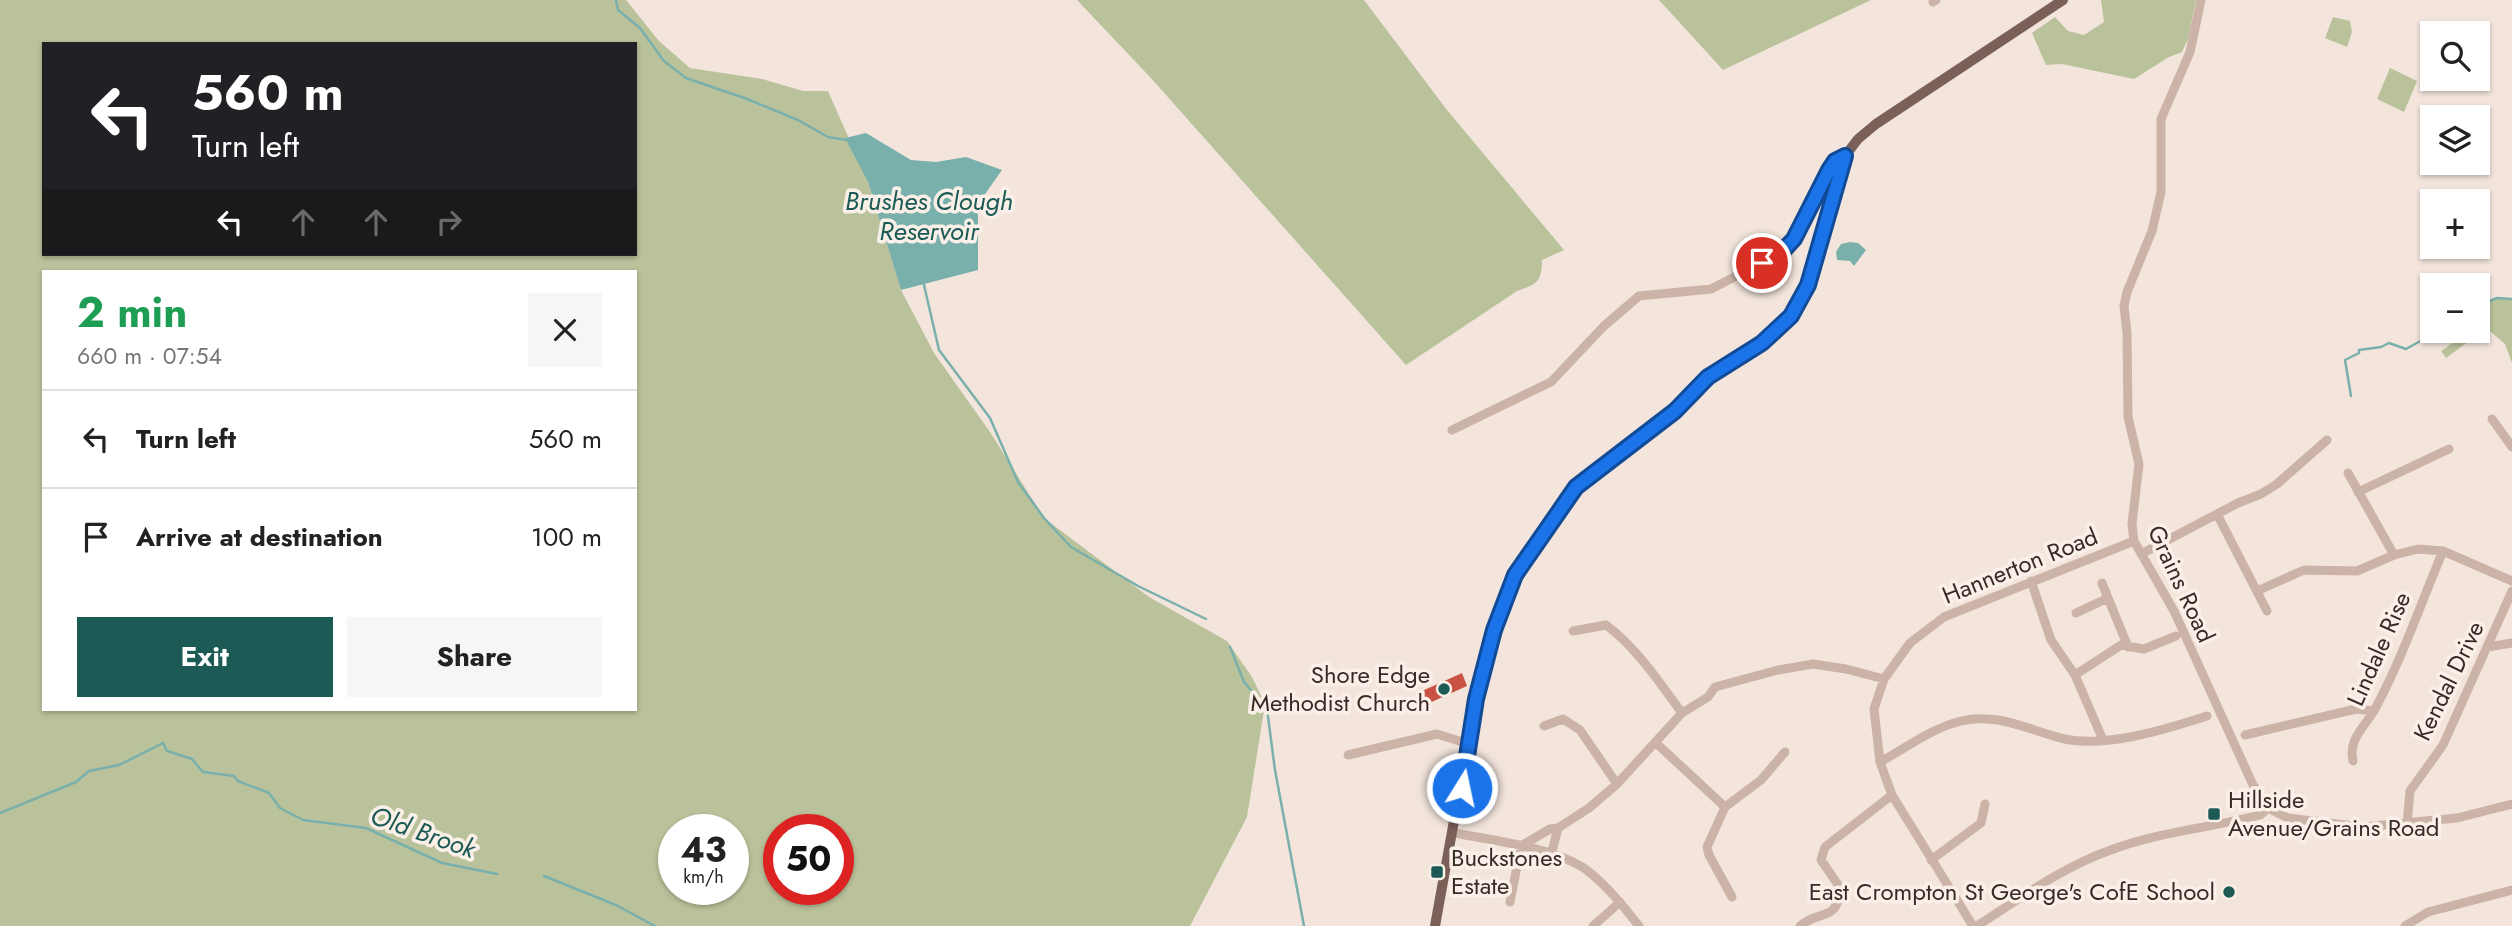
<!DOCTYPE html>
<meta charset="utf-8">
<style>
:root{--surface:#fff;--page:#f6f6f6;--text:#222;--muted:#767676;--line:#e0e0e0;--accent:#1c5a56}
body{margin:0;font-family:Jost,sans-serif;background:var(--page);color:var(--text);height:100vh;display:flex;flex-direction:column;font-size:26px;white-space:nowrap}
*{box-sizing:border-box;margin:0}
p{font-size:23px;color:var(--muted)}
.icon{flex:none;width:38px;height:38px;fill:none;stroke:currentColor;stroke-width:2;stroke-linecap:round;stroke-linejoin:round}
.map{position:relative;flex:1;overflow:hidden}
.details{position:absolute;left:42px;top:270px;width:595px;height:441px;display:flex;flex-direction:column;background:var(--surface);border-radius:0px;box-shadow:0 2px 5px #0004}
.details>*{flex:none}
.guide{position:absolute;left:42px;top:42px;width:595px;height:214px;border-radius:0px;box-shadow:0 2px 5px #0004;background:#202124;color:#fff;overflow:hidden}
.fabs{position:absolute;left:2420px;top:21px;display:grid;gap:14px}
.fabs a{display:grid;place-items:center;width:70px;height:70px;border-radius:0px;background:var(--surface);box-shadow:0 2px 5px #0004;font-size:35px}
.speed{position:absolute;left:658px;top:814px;display:flex;gap:14px;font-size:35px;font-weight:700;text-align:center}
.speed>*{display:grid;place-content:center;width:91px;height:91px;border-radius:50%;background:var(--surface);box-shadow:0 2px 5px #0004;line-height:1}
.speed small{font-size:18px;font-weight:400}
.speed .limit{border:10px solid #d22;background:#fff;color:#111}
.pin{position:absolute;display:grid;place-items:center;width:60px;height:60px;color:#fff;margin:-30px;border:4px solid #fff;border-radius:50%;box-shadow:0 2px 7px #0007}
.me{position:absolute;width:77px;margin:-38px;rotate:10deg;stroke-linejoin:round;filter:drop-shadow(0 0 5px #0008)}
.turn{display:flex;align-items:center;gap:24px;height:147px;padding:0 35px;font-size:32px}
.turn .icon{width:91px;height:91px;stroke-width:2.5}
.turn b{display:block;font-size:49px;line-height:60px}
.lanes{display:flex;align-items:center;height:66px;padding:0 35px;background:#0003;justify-content:center;gap:35px;direction:ltr}
.lanes .off{opacity:.35}
.round{display:grid;place-items:center;flex:none;width:74px;height:74px;border-radius:0px;background:var(--page)}
.head{display:flex;align-items:center;justify-content:space-between;height:119px;padding:0 35px}
h1{font-size:42px;font-weight:700;line-height:52px;color:#1e9e55}
.button{display:flex;gap:14px;margin-top:auto;padding:14px 35px}
.button a{flex:1;height:80px;border-radius:0px;background:var(--accent);color:#fff;font-size:28px;font-weight:700;line-height:80px;text-align:center}
.button a+a{background:var(--page);color:var(--text)}
ul{padding:0;list-style:none}
li{display:flex;align-items:center;gap:21px;height:98px;padding:0 35px;border-top:2px solid var(--line)}
li div{flex:1}
li b{display:block;font-size:26px}
li em{font-style:normal}
.map>svg:first-child{display:block}
.green{fill:#bac29b;fill-rule:evenodd}
.water{fill:#7ab0ac}
.lines{fill:none;stroke-linecap:round;stroke-linejoin:round}
.stream{stroke:#7ab0ac;stroke-width:2.5}
.building{fill:#c85344}
.minor{stroke:#cbb3a7;stroke-width:9}
.major{stroke:#7a6059;stroke-width:10}
.route-casing{stroke:#114b97;stroke-width:18}
.route{stroke:#1a73e8;stroke-width:12}
.poi-dot{fill:#1c5a56;stroke:#faf0e8;stroke-width:2.5}
.labels{text-anchor:middle;stroke-width:7;stroke-linejoin:round;paint-order:stroke}
.street-label{font-size:24px;fill:#372b28;stroke:#faf0e8}
.poi-label{font-size:24px;fill:#372b28;stroke:#faf0e8;text-anchor:end}
.water-label{font-size:26px;font-style:italic;fill:#1c5a56;stroke:#faf0e8}
</style>
<div class="map">
<svg width="2512" height="926" viewBox="0 0 2512 926">
<rect width="100%" height="100%" fill="#f3e5dc"/>
<!-- green -->
<path class="green" d="M0,0H626L659,41L690,68L762,79L803,91H828L868,182L901,290L934,353L990,432L1044,518L1149,597L1227,641L1252,677L1265,704L1247,817L1190,926H0ZM44,44H635V254H44ZM44,271H635V709H44ZM674,830H733V889H674ZM779,830H838V889H779Z
M1077,0H1364L1447,110L1564,250L1542,260C1542,282 1537,284 1517,291L1406,365L1150,77Z
M1659,0H1871L1723,70Z
M2101,0H2196L2188,39L2182,52L2169,57L2134,79L2062,64L2046,65L2032,33L2055,17L2068,31L2084,35L2104,22Z
M2333,17L2350,21L2352,32L2347,47L2325,38Z
M2390,68L2417,81L2404,112L2377,99Z
M2497,298L2512,299V363L2505,344L2491,332L2480,333L2446,358L2441,351L2460,338L2456,331H2478V306Z"/>
<!-- water -->
<path class="water" d="M866,133L911,160L936,162L966,157L1002,170L978,204V270L901,290L868,182L845,138Z
M1850,242L1858,243L1866,250L1854,266L1850,261L1837,260L1836,252L1841,244Z"/>
<g class="lines">
<!-- stream -->
<path class="stream" d="M616,0L618,10L640,28L664,61L686,78L747,99L798,120L828,137L846,140
M924,285L939,350L990,418L1018,482L1044,518L1071,547L1138,586L1206,619
M2478,306L2497,298L2512,299
M2351,396L2345,360L2359,353V350L2381,347L2389,343L2406,349L2424,339L2429,340L2435,331
M1230,647L1244,682L1267,709L1275,770L1304,926
M0,813L76,782L89,771L119,765L163,743L167,751L192,759L203,772L234,776L238,781L269,793L280,808L303,820L366,828L442,863L497,874
M544,876L616,905L655,926"/>
</g>
<!-- building -->
<path class="building" d="M1462,673L1467,686L1427,704L1422,691Z"/>
<g class="lines">
<!-- minor -->
<path class="minor" d="M2201,0L2190,52L2161,119V192L2152,231L2127,292L2124,306L2127,333L2128,417L2139,464L2132,524L2134,541L2174,611L2253,785L2268,808L2288,818L2362,827L2457,818L2512,804
M1933,2L1936,0
M2492,419L2512,447
M1452,430L1551,382L1604,326L1639,296L1711,289L1781,253L1794,239L1834,161L1845,156
M2348,473L2394,555
M2358,492L2449,449
M2218,516L2267,611
M2141,554L2238,503L2261,494L2277,484L2327,440
M2031,581L2051,640L2075,675L2103,740
M2102,583L2108,598
M2257,591L2304,570L2357,571L2394,555L2418,549L2443,551L2512,581
M2076,613L2108,598L2128,647
M1573,631L1606,625C1637,648 1659,682 1682,713
M2488,647L2512,643
M2075,675L2121,645L2144,649L2176,636
M1544,726L1563,719L1580,730L1617,784
M2245,735L2356,709L2374,711
M1655,742L1725,807
M1348,755L1437,734L1469,744
M2353,761C2348,739 2364,728 2375,709C2402,659 2421,603 2443,551
M1880,762C1906,748 1932,728 1961,721C1999,712 2030,731 2065,739C2106,748 2167,729 2207,716
M2407,824L2410,791L2443,745L2512,591
M1454,833C1492,840 1557,848 1588,871C1608,887 1624,907 1639,926
M1551,855L1558,828
M1931,860L1981,823L1985,804
M1732,897L1709,855L1707,847L1725,807L1761,780L1785,752
M1510,902L1521,846L1550,829L1558,828L1589,808L1617,784L1682,713L1708,697L1715,687L1778,670L1813,664L1846,669L1884,679
M1593,926L1620,902
M1800,926C1820,909 1836,923 1841,889L1821,860L1825,847L1892,795
M1973,926L1892,795L1880,762L1874,709L1884,679L1910,643L1944,617L2134,541
M1977,926C2019,899 2061,868 2108,851C2157,832 2210,828 2260,815L2268,808
M2405,926L2428,912L2512,890"/>
<!-- major -->
<path class="major" d="M1435,926L1476,699L1494,630L1515,575L1576,487L1675,411L1708,377L1762,343L1781,328L1791,316L1808,285L1845,156L1858,139L1876,124L2063,0"/>
</g>
<g class="lines">
<defs>
<path id="route" d="M1462,788L1476,699L1494,630L1515,575L1576,487L1675,411L1708,377L1762,343L1791,316L1808,285L1845,156L1835,161L1829,170L1794,239L1781,253L1762,263"/>
</defs>
<!-- route casing -->
<use href="#route" class="route-casing"/>
<!-- route -->
<use href="#route" class="route"/>
</g>
<!-- markers -->
<g class="poi-dot">
<circle cx="1444" cy="689" r="7"/>
<rect x="2207" y="807" width="14" height="14" rx="3.5"/>
<rect x="1430" y="865" width="14" height="14" rx="3.5"/>
<circle cx="2229" cy="892" r="7"/>
</g>
<g class="labels">
<!-- street labels -->
<g class="street-label">
<text transform="translate(2020 566) rotate(-22)" y="8">Hannerton Road</text>
<text transform="translate(2181 584) rotate(65)" y="8">Grains Road</text>
<text transform="translate(2379 649) rotate(-66)" y="8">Lindale Rise</text>
<text transform="translate(2449 681) rotate(-64)" y="8">Kendal Drive</text>
</g>
<!-- poi labels -->
<g class="poi-label">
<text x="1430" y="683">Shore Edge<tspan x="1430" dy="28">Methodist Church</tspan></text>
<text x="2228" y="808" text-anchor="start">Hillside<tspan x="2228" dy="28">Avenue/Grains Road</tspan></text>
<text x="1451" y="866" text-anchor="start">Buckstones<tspan x="1451" dy="28">Estate</tspan></text>
<text x="2215" y="900">East Crompton St George's CofE School</text>
</g>
<!-- water labels -->
<g class="water-label">
<text x="929" y="210">Brushes Clough<tspan x="929" dy="30">Reservoir</tspan></text>
<text transform="translate(423 832) rotate(19)" y="9">Old Brook</text>
</g>
</g>
</svg>
<div class="fabs">
<a><svg class="icon" aria-label="search" viewBox="0 0 24 24"><circle cx="10" cy="10" r="6"/><path d="M15 15l6 6"/></svg></a>
<a><svg class="icon" aria-label="layers" viewBox="0 0 24 24"><path d="M12 4l9 5-9 5-9-5zM3 14l9 5 9-5"/></svg></a>
<a>+</a>
<a>−</a>
</div>
<div class="speed"><div>43<small>km/h</small></div><div class="limit">50</div></div>
<div class="pin" style="left:1762px;top:263px;background:#d93025"><svg class="icon" aria-label="arrive" viewBox="0 0 24 24"><path d="M6 21V4h12l-3 4 3 4H6"/></svg></div>
<svg class="me" style="left:1462px;top:788px" viewBox="-20 -20 40 40"><circle r="17" fill="#1a73e8" stroke="#fff" stroke-width="3"/><path d="M0-11L8 9 0 5-8 9z" fill="#fff"/></svg>
<div class="guide">
<div class="turn"><svg class="icon" aria-label="left" viewBox="0 0 24 24"><path d="M17 20v-9H6M10 6l-5 5 5 5"/></svg><div><b>560 m</b>Turn left</div></div>
<div class="lanes"><svg class="icon" aria-label="left" viewBox="0 0 24 24"><path d="M17 20v-9H6M10 6l-5 5 5 5"/></svg><svg class="icon off" aria-label="ahead" viewBox="0 0 24 24"><path d="M12 20V5M6 11l6-6 6 6"/></svg><svg class="icon off" aria-label="ahead" viewBox="0 0 24 24"><path d="M12 20V5M6 11l6-6 6 6"/></svg><svg class="icon off" aria-label="right" viewBox="0 0 24 24"><path d="M7 20v-9h11M14 6l5 5-5 5"/></svg></div>
</div>
<section class="details">
<div class="head"><div><h1>2 min</h1><p>660 m · 07:54</p></div><a class="round"><svg class="icon" aria-label="close" viewBox="0 0 24 24"><path d="M6 6l12 12M18 6L6 18"/></svg></a></div>
<ul>
<li><svg class="icon" aria-label="left" viewBox="0 0 24 24"><path d="M17 20v-9H6M10 6l-5 5 5 5"/></svg><div><b>Turn left</b></div><em>560 m</em></li>
<li><svg class="icon" aria-label="arrive" viewBox="0 0 24 24"><path d="M6 21V4h12l-3 4 3 4H6"/></svg><div><b>Arrive at destination</b></div><em>100 m</em></li>
</ul>
<div class="button"><a>Exit</a><a>Share</a></div>
</section>
</div>
